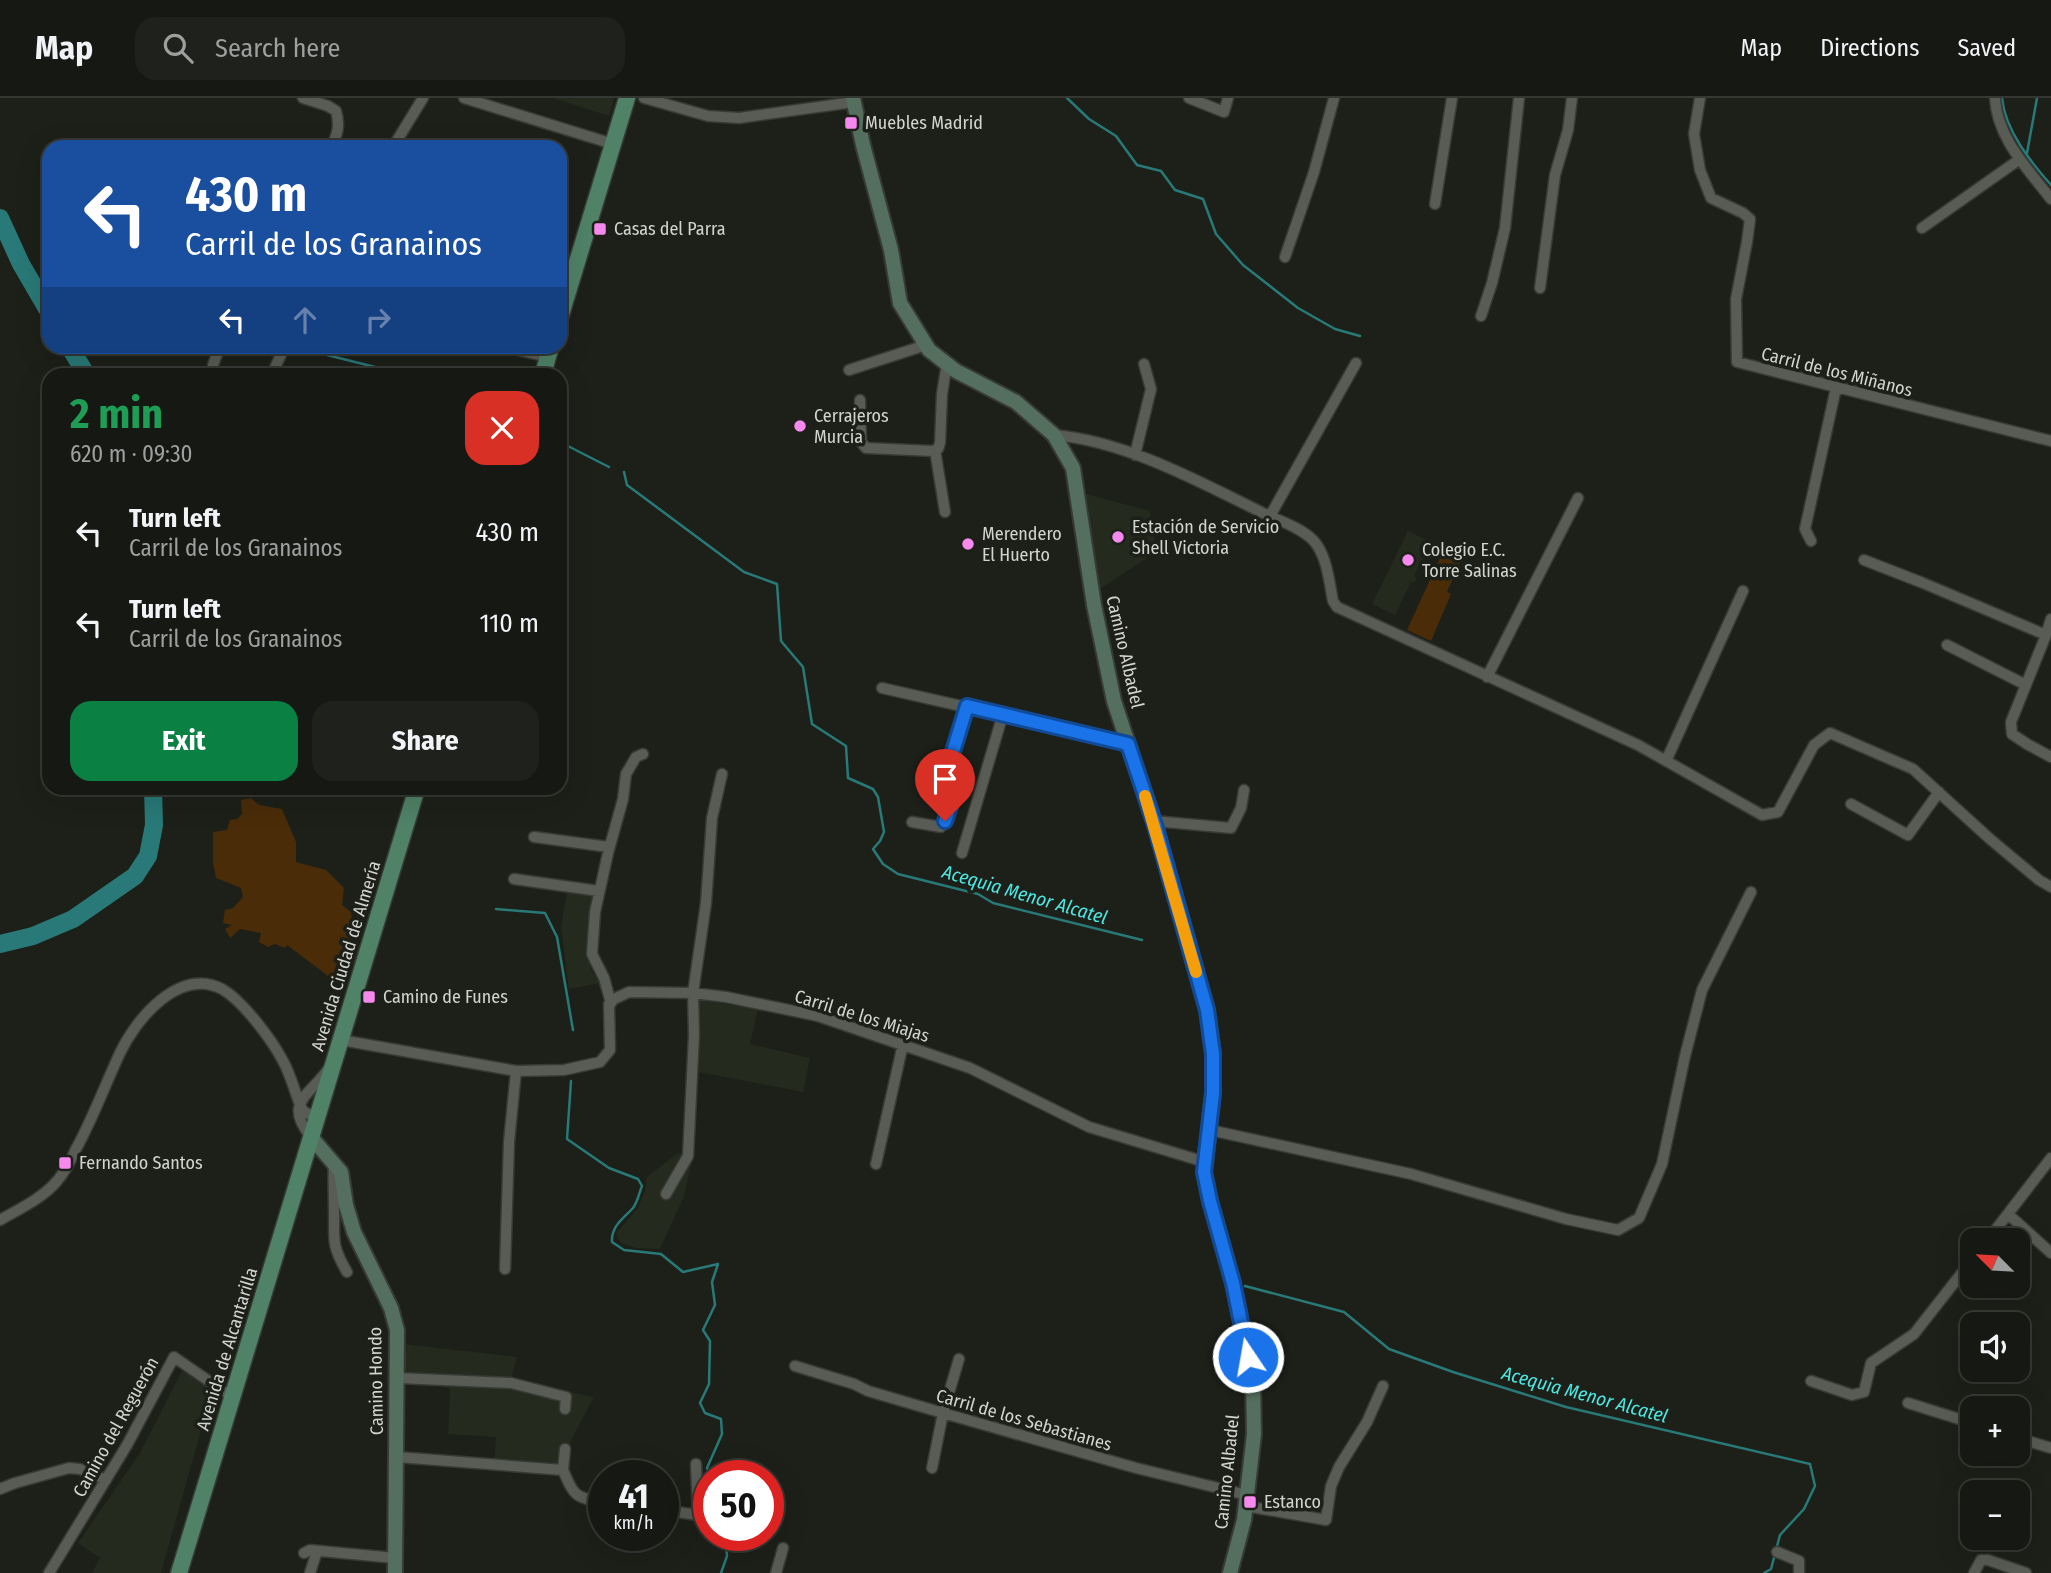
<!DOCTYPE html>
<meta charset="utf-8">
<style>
:root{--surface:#161813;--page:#1f211c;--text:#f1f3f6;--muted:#9ea0a0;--line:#353733;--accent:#0b8043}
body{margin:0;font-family:"Fira Sans Condensed",sans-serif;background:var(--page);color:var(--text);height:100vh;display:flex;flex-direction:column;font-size:26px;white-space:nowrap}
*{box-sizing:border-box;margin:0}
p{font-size:23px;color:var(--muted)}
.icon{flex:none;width:38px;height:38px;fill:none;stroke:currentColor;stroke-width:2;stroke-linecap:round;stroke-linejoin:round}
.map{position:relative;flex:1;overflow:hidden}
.side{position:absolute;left:42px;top:270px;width:525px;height:427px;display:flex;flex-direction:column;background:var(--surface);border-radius:21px;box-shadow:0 7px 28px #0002,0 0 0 2px var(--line)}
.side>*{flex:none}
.hud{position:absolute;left:42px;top:42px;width:525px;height:214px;border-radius:21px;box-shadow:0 7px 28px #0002,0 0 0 2px var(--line);background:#1a4fa0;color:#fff;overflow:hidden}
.needle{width:46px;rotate:294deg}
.controls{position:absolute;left:1960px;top:1130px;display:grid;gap:14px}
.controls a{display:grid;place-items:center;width:70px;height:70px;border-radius:14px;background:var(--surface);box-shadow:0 7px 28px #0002,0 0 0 2px var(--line);font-size:35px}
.speed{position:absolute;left:588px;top:1362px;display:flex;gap:14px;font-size:35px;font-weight:700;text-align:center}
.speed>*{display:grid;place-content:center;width:91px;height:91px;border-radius:50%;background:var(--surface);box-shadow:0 7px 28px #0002,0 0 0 2px var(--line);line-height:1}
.speed small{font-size:18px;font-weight:400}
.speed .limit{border:10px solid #d22;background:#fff;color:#111}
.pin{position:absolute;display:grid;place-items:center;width:60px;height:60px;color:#fff;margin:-72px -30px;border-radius:50% 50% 50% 0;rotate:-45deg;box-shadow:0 0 7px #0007}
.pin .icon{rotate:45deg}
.me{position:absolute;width:77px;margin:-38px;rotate:348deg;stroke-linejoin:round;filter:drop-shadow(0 0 5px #0008)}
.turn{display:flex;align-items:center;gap:24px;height:147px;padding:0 28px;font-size:32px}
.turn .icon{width:91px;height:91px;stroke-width:2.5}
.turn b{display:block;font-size:49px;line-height:60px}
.lanes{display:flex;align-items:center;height:66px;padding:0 28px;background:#0003;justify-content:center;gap:35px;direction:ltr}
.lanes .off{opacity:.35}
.round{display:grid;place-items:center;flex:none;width:74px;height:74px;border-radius:21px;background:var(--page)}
.summary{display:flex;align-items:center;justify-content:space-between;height:119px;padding:0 28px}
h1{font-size:42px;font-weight:700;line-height:52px;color:#1e9e55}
.primary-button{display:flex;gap:14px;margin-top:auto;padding:14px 28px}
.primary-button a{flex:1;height:80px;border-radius:21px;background:var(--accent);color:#fff;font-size:28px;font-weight:700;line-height:80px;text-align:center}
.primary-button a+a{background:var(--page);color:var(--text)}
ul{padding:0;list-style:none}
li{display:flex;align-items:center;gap:21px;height:91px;padding:0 28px}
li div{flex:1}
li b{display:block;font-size:26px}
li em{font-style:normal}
header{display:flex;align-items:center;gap:42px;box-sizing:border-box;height:98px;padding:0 35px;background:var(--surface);border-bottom:2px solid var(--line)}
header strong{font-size:33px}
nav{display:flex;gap:38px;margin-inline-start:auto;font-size:24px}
.search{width:490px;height:63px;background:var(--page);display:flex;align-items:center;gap:18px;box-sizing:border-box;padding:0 24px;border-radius:21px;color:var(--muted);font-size:26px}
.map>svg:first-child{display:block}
.built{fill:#242a1d}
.green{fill:#4a2c09}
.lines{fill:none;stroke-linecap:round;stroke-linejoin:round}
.stream{stroke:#287977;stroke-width:2.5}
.river{stroke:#287977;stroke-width:18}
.minor-casing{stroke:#383a35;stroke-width:13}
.secondary-casing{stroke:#383a35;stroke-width:18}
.primary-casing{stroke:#383a35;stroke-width:19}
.minor{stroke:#585c54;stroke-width:10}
.secondary{stroke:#546f5d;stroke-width:14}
.primary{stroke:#4f8267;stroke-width:16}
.route-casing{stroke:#114b97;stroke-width:18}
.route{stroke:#1a73e8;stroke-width:12}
.slow{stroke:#f59e0b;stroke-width:12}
.poi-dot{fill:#f689ee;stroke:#1d2019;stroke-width:2.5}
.labels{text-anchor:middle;stroke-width:7;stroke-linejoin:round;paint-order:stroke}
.poi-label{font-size:18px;fill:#d2d4cf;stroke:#1d2019;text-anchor:start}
.street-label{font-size:18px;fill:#d2d4cf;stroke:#1d2019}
.water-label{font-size:19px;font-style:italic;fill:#4de7e2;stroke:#1d2019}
</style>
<header>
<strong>Map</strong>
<div class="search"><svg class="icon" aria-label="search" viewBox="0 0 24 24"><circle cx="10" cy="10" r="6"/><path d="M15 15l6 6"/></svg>Search here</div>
<nav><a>Map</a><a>Directions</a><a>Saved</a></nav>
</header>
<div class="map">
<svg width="2051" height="1475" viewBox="0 0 2051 1475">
<rect width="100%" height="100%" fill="#1d2019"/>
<!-- built -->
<path class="built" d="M553,0H614L609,18Z
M1075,393L1150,413L1156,454L1092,496Z
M1408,433L1431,444L1414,478L1417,480L1414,485L1411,484L1395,517L1372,506Z
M567,794L595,796L588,836V856L592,874L600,885L569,891L561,828Z
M700,902L758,911L750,946L810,960L803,994L699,974Z
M678,1055L693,1058L684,1098L660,1151L637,1150L621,1145L617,1139V1134L638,1110L645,1093L647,1079Z
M404,1246L517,1259L511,1282L594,1299L571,1342L568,1361V1374L494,1367L496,1339L448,1336L450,1291L404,1273Z
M182,1273L213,1290L161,1475H92L100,1460L78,1445L140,1355Z"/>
<!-- green -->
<path class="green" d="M1445,449L1463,458L1447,494L1451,496L1431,543L1407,532Z
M251,700L259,707L282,711L296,744V764L326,772L344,790L342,807L351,814L353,829L345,837L360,848L354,867L336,884L287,847L285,850L275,846L268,849L259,844L261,835L240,831L230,840L225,831L232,827L223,825L225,812L233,810L243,799L241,790L216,780L213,765V734L227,732L230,722L237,721L242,716L241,702Z"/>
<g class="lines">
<!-- stream -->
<path class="stream" d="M1067,0L1089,21L1116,38L1137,67L1161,73L1175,92L1203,101L1216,136L1243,167L1298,210L1335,231L1360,238
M2002,0C2005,32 2030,63 2051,87
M2027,55L2037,0
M327,257L403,276
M560,344L609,369
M624,374L627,387L744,474L777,486L781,543L803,569L812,626L846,648L848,680L873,691L878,699L884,734L880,743L873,751L883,766L898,776L978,796L993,805L1142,842
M496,811L545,815L557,839L573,932
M571,983L567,1041L609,1070L638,1081L642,1088C639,1095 638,1103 633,1110C623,1121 611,1128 612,1144L624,1152L661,1156L683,1174L718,1166L712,1184L715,1207L703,1232L710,1243L709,1286L700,1305L705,1315L721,1321L722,1336L707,1370L710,1377
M1245,1188L1344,1214L1389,1251L1453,1274L1566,1309L1810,1366L1815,1388L1804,1411L1780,1437L1771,1471L1764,1475
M721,1475L727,1458L725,1437"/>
<!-- river -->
<path class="river" d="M0,120L21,166L49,214
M69,248L86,276
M0,846L33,838L73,821L135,778L148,758L154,727L153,690"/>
<defs>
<path id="minor" d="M303,0L328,8L336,13C340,27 338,36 331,49
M464,0L613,46
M644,0L708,18L739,20L854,4
M1189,0L1224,14L1228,0
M1700,0L1694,36L1700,72L1711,100L1743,115L1750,121L1747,144L1736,201L1737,264L2051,343
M1995,0C1997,40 2027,70 2051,101
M393,49L423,0
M1435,106L1452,0
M1922,130L2020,61
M1285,159L1314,74L1334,0
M1540,190L1555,77L1568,32L1572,0
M1481,218L1492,185L1505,130L1519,0
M501,248L548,259
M849,272L926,247
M215,276L213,267L220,248
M272,276L285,248
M860,302L861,344L866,350L933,353L938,351L940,345L942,296L947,265
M1054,337C1125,343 1198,383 1261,414C1277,422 1300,429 1313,442C1327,457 1329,483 1333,503L1337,509L1638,647L1762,717L1778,714L1814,647L1830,635L1913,671L1990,741L2039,782L2051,789
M935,352L945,414
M1135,357L1151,291L1144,266
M1270,418L1356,265
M1811,443L1805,431L1836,290
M1864,462L1923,485L2046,537
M2051,521L2046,537L2011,624L2012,636L2027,646L2051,659
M1947,547L2026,587
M1487,579L1578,400
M882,590L1128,646
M1666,663L1743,493
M1851,706L1908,737L1939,694
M1154,723L1231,730L1241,710L1244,692
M912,724L941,729L945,723L956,691L947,673L967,608
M534,739L609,749
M962,755L1003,616
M514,781L599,793
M611,905L604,880L592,856L595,814L608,755L623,701L626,676L636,659L643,656
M341,942L516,973L564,972L600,964L610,952L609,906L614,901L629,894L693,895L726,899L818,918L970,970L1089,1029L1205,1064
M1210,1032L1411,1076L1566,1121L1618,1132L1639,1120L1662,1066L1685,958L1702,892L1751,794
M311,1039C282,1004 311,997 329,970
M334,1065C333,1081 334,1094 334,1110C335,1141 330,1145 347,1174
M876,1066L903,946
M666,1096L688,1058L694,937L693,895L706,805L712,720L722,676
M2008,1116L2051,1155
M0,1122C19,1111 43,1100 57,1083C65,1074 71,1062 76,1051C93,1020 105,987 120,955C136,921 179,869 222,891C243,903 272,942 283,963C292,979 295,997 303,1013L311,1017L318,1016
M1987,1143L2051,1060
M505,1171L509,1044L516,973
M795,1268L854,1286L868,1293L943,1315L1136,1370L1247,1397
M398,1280L511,1285L566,1299L565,1311
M1811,1283L1852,1297L1864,1294L1871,1265L1914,1236L1972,1162
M1908,1305L1972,1325
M2018,1340L2051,1350
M397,1359L563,1372L565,1351
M932,1370L943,1315L959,1261
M563,1372C574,1398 575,1400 604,1404
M0,1391L15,1385L69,1370L80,1371L106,1382
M1246,1408L1326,1422L1331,1388L1339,1369L1367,1324L1383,1288
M663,1412L698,1417L696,1366
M1777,1454L1799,1463V1475
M304,1455L310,1452L395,1460
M49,1475L127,1347L174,1259L232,1299
M310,1475L317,1453
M776,1475L783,1450
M1974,1475L1981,1462H1988L2026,1475"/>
<path id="secondary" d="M853,0L863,47L891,152L900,205L929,252L956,273L1016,304L1054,337L1073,370L1094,507L1114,603L1155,727L1207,912L1213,956V995L1204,1074L1210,1103L1233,1185L1253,1283L1254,1336L1244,1422L1230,1475
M311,1039L341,1074L346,1107L354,1134L391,1210L397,1232L395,1475"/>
<path id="primary" d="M560,220L627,0
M543,276L551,248
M179,1475L417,690"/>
</defs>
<!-- minor casing -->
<use href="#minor" class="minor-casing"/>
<!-- secondary casing -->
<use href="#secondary" class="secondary-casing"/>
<!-- primary casing -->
<use href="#primary" class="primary-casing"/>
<!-- minor -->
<use href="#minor" class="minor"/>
<!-- secondary -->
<use href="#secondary" class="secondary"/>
<!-- primary -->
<use href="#primary" class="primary"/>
</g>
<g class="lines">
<defs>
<path id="route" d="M945,723L956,691L947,673L967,608L1128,646L1155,727L1207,912L1213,956V995L1204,1074L1210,1103L1233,1185L1248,1259"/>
</defs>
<!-- route casing -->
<use href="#route" class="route-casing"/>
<!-- route -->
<use href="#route" class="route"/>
<!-- slow -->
<path class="slow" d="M1145,698L1196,874"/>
</g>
<!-- markers -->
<g class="poi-dot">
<rect x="844" y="18" width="14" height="14" rx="3.5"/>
<rect x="593" y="124" width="14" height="14" rx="3.5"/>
<circle cx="800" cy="328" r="7"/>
<circle cx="1118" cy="439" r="7"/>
<circle cx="968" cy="446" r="7"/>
<circle cx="1408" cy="462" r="7"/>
<rect x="362" y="892" width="14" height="14" rx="3.5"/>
<rect x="58" y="1058" width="14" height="14" rx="3.5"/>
<rect x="1243" y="1397" width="14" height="14" rx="3.5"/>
</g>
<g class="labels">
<!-- poi labels -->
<g class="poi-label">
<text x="865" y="31">Muebles Madrid</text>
<text x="614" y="137">Casas del Parra</text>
<text x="814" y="324">Cerrajeros<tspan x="814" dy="21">Murcia</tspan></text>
<text x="1132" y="435">Estación de Servicio<tspan x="1132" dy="21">Shell Victoria</tspan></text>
<text x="982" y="442">Merendero<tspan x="982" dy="21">El Huerto</tspan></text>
<text x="1422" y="458">Colegio E.C.<tspan x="1422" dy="21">Torre Salinas</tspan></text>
<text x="383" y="905">Camino de Funes</text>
<text x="79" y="1071">Fernando Santos</text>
<text x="1264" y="1410">Estanco</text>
</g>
<!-- street labels -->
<g class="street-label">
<text transform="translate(1837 274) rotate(14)" y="6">Carril de los Miñanos</text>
<text transform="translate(1125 554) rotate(77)" y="6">Camino Albadel</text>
<text transform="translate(346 858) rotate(-73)" y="6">Avenida Ciudad de Almería</text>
<text transform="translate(862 918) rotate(17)" y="6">Carril de los Miajas</text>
<text transform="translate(227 1251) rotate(-73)" y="6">Avenida de Alcantarilla</text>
<text transform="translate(376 1283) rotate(-91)" y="6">Camino Hondo</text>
<text transform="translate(1024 1322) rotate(16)" y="6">Carril de los Sebastianes</text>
<text transform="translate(116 1329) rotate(-61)" y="6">Camino del Reguerón</text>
<text transform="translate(1227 1374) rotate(-84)" y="6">Camino Albadel</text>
</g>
<!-- water labels -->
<g class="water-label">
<text transform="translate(1025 796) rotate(16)" y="7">Acequia Menor Alcatel</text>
<text transform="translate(1585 1296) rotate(15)" y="7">Acequia Menor Alcatel</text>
</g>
</g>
</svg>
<div class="controls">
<a><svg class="needle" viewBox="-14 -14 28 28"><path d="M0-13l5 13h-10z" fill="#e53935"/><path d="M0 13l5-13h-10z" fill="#9ea0a0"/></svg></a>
<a><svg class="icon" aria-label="sound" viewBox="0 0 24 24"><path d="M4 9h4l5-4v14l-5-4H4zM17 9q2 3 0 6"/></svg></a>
<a>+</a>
<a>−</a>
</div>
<div class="speed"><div>41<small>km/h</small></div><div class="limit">50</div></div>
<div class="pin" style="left:945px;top:723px;background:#d93025"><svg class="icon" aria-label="arrive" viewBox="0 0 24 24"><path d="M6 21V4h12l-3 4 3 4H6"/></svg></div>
<svg class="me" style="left:1248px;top:1259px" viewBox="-20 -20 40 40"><circle r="17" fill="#1a73e8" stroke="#fff" stroke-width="3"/><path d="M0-11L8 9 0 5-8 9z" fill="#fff"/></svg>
<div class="hud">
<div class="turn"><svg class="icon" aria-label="left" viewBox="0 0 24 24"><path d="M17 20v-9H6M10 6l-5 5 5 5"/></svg><div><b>430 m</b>Carril de los Granainos</div></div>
<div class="lanes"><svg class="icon" aria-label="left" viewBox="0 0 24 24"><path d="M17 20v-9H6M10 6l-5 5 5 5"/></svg><svg class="icon off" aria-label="ahead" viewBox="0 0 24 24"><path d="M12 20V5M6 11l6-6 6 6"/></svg><svg class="icon off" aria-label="right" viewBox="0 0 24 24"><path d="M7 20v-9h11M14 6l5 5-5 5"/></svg></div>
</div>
<section class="side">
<div class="summary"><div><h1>2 min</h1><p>620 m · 09:30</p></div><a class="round" style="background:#d93025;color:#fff"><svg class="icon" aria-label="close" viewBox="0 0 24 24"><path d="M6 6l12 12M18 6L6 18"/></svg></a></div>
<ul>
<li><svg class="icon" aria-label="left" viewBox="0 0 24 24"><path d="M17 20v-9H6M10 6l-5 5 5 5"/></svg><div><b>Turn left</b><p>Carril de los Granainos</p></div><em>430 m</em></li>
<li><svg class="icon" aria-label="left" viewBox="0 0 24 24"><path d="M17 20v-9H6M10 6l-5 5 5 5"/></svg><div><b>Turn left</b><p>Carril de los Granainos</p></div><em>110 m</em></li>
</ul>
<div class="primary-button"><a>Exit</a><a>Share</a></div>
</section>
</div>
